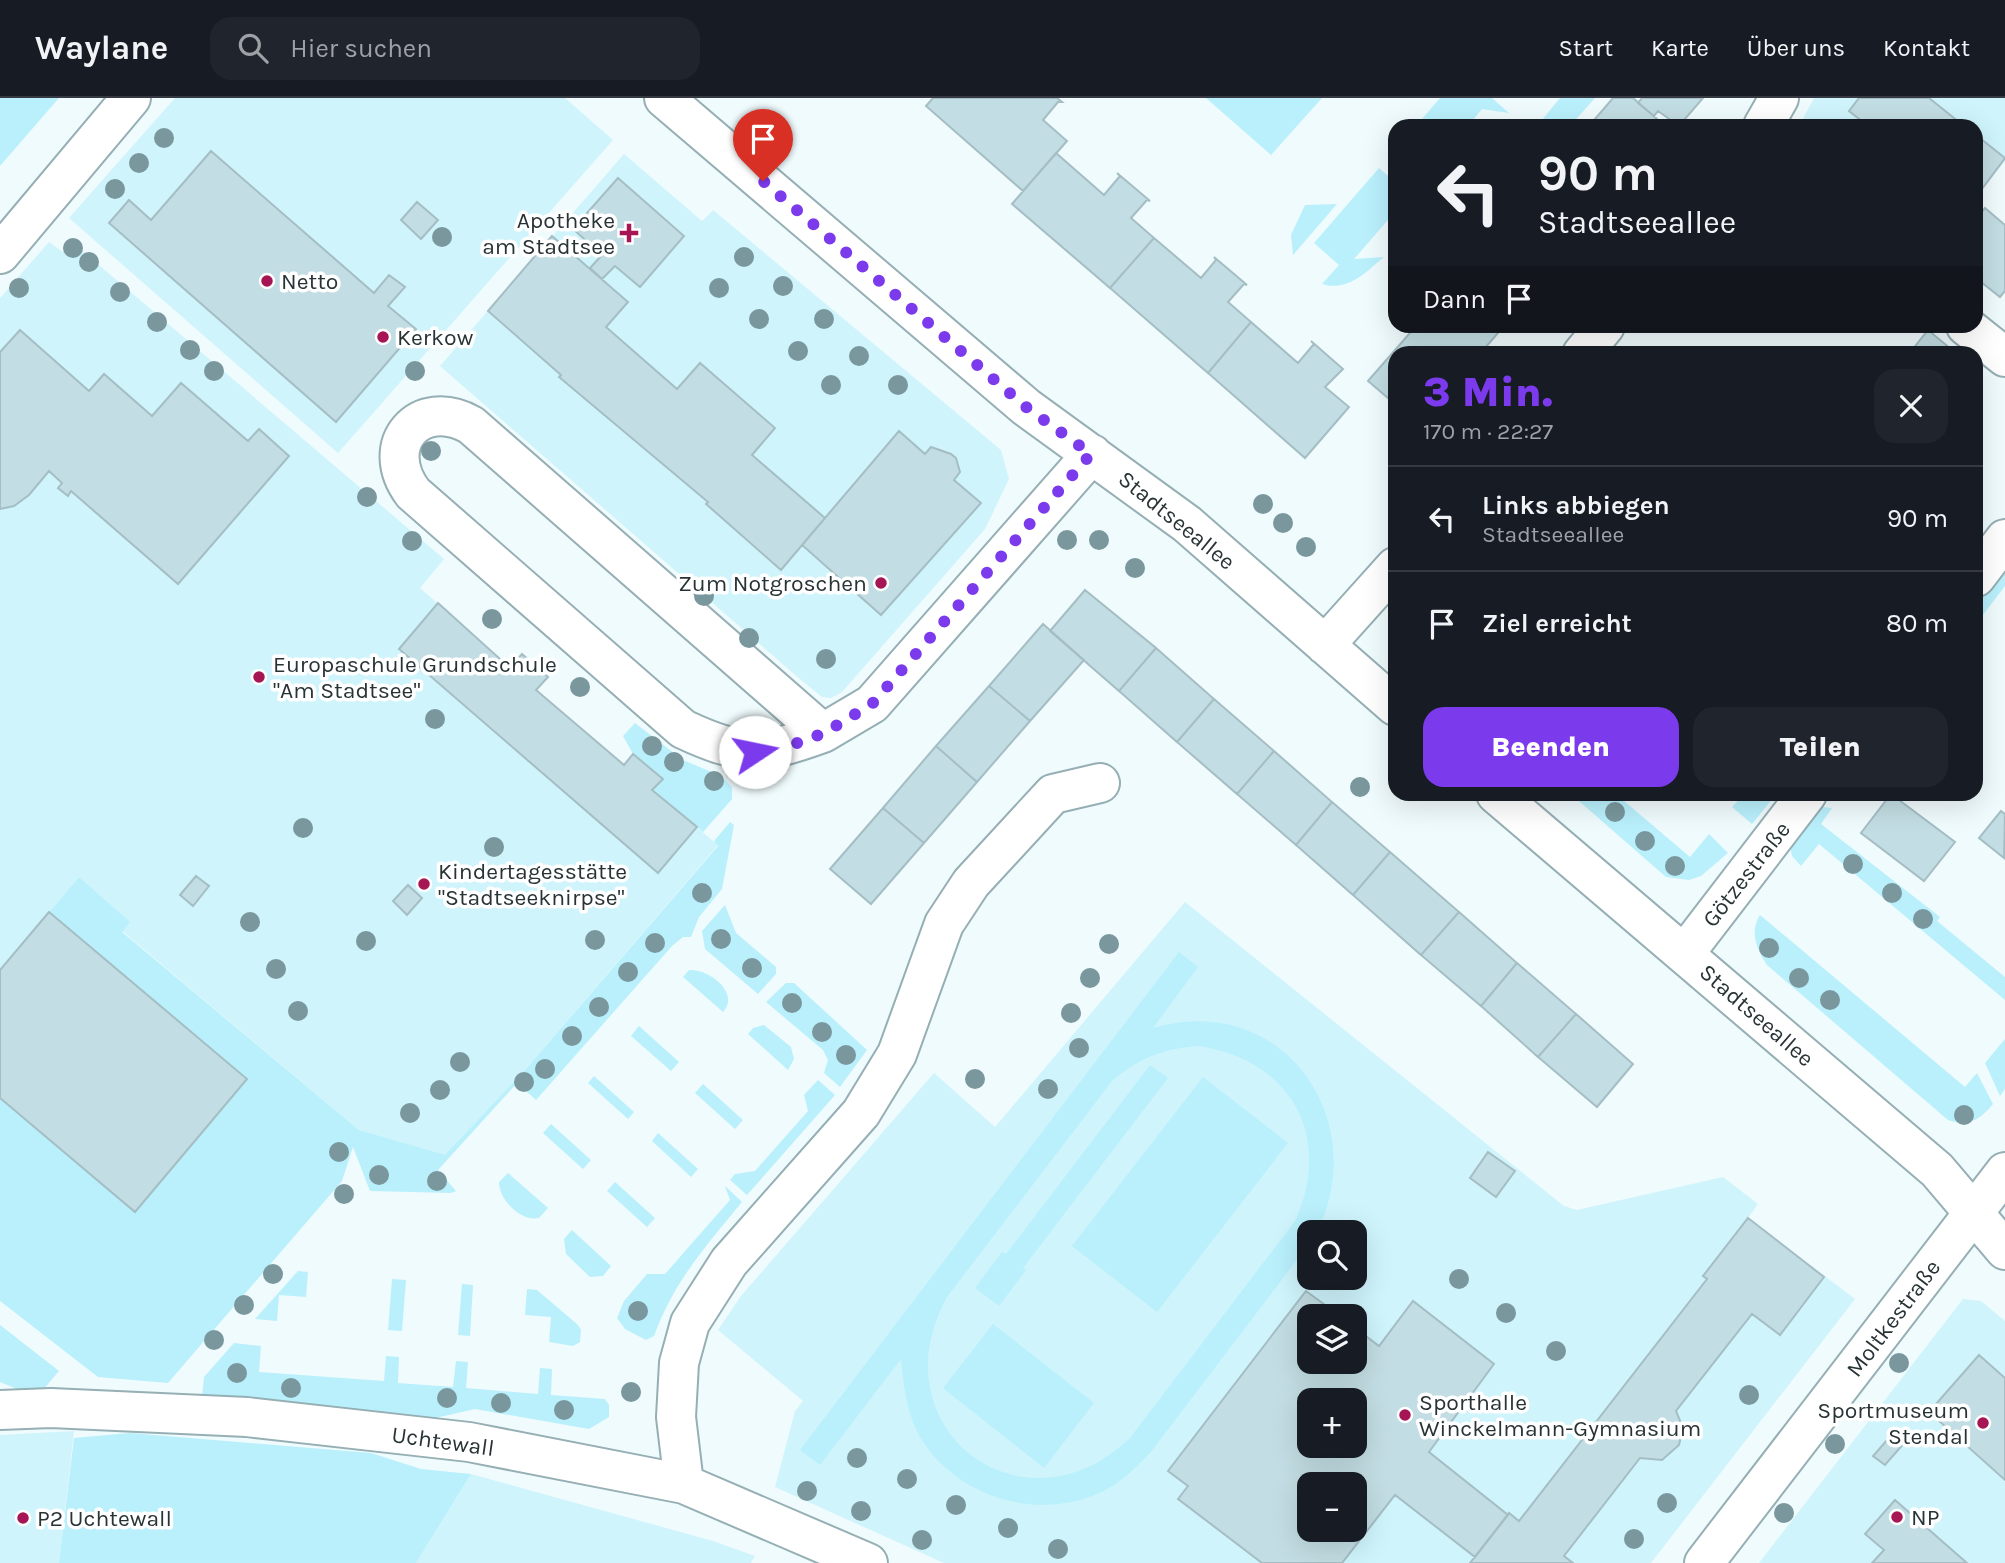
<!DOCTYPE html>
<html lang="de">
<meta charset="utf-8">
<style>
:root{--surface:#171b24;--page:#20242c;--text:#f1f3f6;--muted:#9ea1a6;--line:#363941;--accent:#7c3aed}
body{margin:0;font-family:Karla,sans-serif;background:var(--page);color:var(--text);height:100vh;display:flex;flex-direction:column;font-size:26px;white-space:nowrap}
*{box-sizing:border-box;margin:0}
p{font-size:23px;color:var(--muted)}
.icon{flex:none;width:38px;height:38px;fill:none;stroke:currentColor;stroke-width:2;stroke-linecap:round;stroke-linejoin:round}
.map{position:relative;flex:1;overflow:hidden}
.details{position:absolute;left:1388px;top:248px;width:595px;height:455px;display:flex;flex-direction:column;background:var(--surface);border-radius:21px;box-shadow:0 7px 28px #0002}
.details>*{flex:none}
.top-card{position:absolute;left:1388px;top:21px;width:595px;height:214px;border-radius:21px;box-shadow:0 7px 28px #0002;background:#171b24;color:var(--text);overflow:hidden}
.controls{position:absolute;left:1297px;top:1122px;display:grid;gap:14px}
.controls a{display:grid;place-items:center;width:70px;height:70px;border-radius:14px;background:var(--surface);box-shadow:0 7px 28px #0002;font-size:35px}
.pin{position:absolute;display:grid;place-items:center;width:60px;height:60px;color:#fff;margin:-72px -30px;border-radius:50% 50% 50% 0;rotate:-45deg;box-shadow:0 0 7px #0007}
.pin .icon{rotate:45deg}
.me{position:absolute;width:77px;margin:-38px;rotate:79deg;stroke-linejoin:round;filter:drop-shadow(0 0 5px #0008)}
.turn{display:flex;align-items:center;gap:24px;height:147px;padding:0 35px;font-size:32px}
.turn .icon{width:91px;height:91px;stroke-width:2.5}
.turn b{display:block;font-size:49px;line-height:60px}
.then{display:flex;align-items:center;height:66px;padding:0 35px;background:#0003;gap:14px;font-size:26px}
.round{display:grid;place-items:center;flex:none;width:74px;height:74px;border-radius:21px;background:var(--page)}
.headline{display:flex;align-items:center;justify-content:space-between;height:119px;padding:0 35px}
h1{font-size:42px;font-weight:800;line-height:52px;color:var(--accent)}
.action{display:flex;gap:14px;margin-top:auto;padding:14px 35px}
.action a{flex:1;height:80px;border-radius:21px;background:var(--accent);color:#fff;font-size:28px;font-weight:800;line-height:80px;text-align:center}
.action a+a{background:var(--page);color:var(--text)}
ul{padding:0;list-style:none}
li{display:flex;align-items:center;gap:21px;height:105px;padding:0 35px;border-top:2px solid var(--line)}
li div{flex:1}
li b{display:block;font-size:26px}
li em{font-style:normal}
header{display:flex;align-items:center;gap:42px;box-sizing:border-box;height:98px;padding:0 35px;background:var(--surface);border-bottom:2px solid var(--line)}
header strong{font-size:33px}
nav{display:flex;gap:38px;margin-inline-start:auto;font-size:24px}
.search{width:490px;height:63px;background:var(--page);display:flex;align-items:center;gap:18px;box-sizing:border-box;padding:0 24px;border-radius:21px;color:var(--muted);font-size:26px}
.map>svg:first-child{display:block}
.built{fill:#cff4fc;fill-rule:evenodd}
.green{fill:#b9f0fc;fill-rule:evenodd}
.building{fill:#c2dde3;stroke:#a4bec4;stroke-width:2;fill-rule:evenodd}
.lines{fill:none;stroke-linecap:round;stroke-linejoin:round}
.minor-casing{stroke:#95afb4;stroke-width:42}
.minor{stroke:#fff;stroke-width:38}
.tree{fill:#79979d}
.route{stroke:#7c3aed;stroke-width:12;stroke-dasharray:0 21.6}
.poi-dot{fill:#a61654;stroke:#fff;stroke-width:2.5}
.labels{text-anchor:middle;stroke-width:7;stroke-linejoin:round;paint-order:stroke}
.poi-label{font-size:23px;fill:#283335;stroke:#fff;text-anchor:start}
.street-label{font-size:23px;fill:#283335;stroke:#fff}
</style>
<header>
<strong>Waylane</strong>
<div class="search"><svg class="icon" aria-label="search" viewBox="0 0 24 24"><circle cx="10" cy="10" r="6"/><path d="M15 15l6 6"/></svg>Hier suchen</div>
<nav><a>Start</a><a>Karte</a><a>Über uns</a><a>Kontakt</a></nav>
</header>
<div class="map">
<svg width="2005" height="1465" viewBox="0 0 2005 1465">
<rect width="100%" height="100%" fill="#f0fbfd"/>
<!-- built -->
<path class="built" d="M175,0H565L613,42L338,355L69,120Z
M1814,0H2005V63L1976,99V28H1799Z
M624,56L702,123L713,112L1001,352L1009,381L985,431L842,594L831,600L822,599L801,582L440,268Z
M49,144L63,154L73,145L444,461L420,490L510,569L522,556L548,579L536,593L624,667L633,656L663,681L653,693L718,747L525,972L445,1058L359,1032L122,833L129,824L79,779L0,872V200Z
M1185,804L1564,1108L1577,1112L1723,1079L1758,1106L1748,1120L1855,1201L1651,1465H944L775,1389L795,1313L803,1303L718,1232L741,1198L934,975L995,1029ZM1309,1134H1354V1180H1309ZM1309,1218H1354V1264H1309ZM1309,1302H1354V1348H1309ZM1309,1386H1354V1432H1309Z
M1963,1201L1981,1203L2005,1223V1465H1759Z
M74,1333L59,1465H0V1337Z
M471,1376L713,1443L755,1458L751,1465H416Z"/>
<!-- green -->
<path class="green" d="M0,0H59L0,68Z
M1206,0H1322L1271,57Z
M1440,0H1492L1509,15L1482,11L1468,28H1416Z
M1560,0H1595L1570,28H1537Z
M1379,70L1395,84V114L1354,161L1384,159C1366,174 1348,194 1322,186L1339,167L1314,145Z
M1337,106L1293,157L1291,137L1305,107Z
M2005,466V488L1976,526V503Z
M635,625L683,662L721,678L732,689V701L703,734L652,692L662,681L633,656L623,638Z
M1572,697H1617L1690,759L1709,736L1728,755L1701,778L1689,782L1666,779Z
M1743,697H1769L1773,700L1752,726L1732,709Z
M1816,708L1832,710L1821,726L1940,819L1937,823L2005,879V902L1819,746L1801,768L1792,758L1789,743Z
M730,724L734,727L722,791L699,819L691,839H683L672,848L536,1002L517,985L438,1072L456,1093L451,1095L370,1093L353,1049L342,1083L168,1285L98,1279L0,1203V872L79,779L130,824L122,834L359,1032L445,1057L525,972L718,748L714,743Z
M725,807L736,835L776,869V876L758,896L705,851L702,833Z
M1760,817L1965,989L1977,975L1993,1006C1980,1022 1968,1029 1948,1022L1767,867C1757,851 1749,834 1760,817Z
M1179,854L1198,869L1153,930C1280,892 1373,1019 1317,1134H1309V1146L1150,1355C1137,1368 1125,1381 1109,1390C1045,1426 958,1402 920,1339C906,1314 904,1288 901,1261L820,1367L800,1352ZM1199,948C1290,962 1334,1037 1295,1123L1130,1340C1023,1443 875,1330 947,1199L1112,983C1139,960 1164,950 1199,948Z
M689,872C708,870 741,895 723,914L683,879Z
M786,885H794L867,952L840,989L824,975L828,962L823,952L766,904Z
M764,927L791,949L794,961L788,972L748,936L753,930Z
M639,928L679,964L671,973L631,938Z
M2005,941V991L2000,998L1985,965Z
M1150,967L1168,980L1023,1170L1026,1172L999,1208L975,1190L1002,1154L1006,1156Z
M594,978L634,1014L628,1021L588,985Z
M1203,979L1288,1045L1157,1214L1072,1148Z
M818,982L835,997L747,1097L730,1082L735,1076L755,1073L808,1013L804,997Z
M703,986L743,1022L735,1031L695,995Z
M551,1026L591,1062L583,1071L543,1035Z
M658,1035L698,1071L691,1079L652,1043Z
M508,1075L548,1110L539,1120C521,1124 499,1102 499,1084Z
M615,1084L655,1120L647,1129L607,1093Z
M725,1088L742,1104C706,1148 674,1183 654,1238L646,1242L625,1231L617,1220L624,1203L647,1176H665L730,1102Z
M572,1132L611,1168L603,1178L590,1179L566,1156L564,1141Z
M298,1173L308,1174L306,1199L279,1197L277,1223L255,1221Z
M392,1181L406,1182L402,1233L388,1232Z
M462,1186L473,1187L470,1238L458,1237Z
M527,1191L537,1192L578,1227L581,1232L580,1244L573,1248L549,1244L551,1219L525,1217Z
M993,1226L1094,1305L1044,1370L943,1290Z
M0,1227L59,1273L37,1299L0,1284Z
M234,1245L261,1248L259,1274L384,1283L386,1258L399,1259L398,1285L453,1289L456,1263L468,1264L466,1290L538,1296L540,1270L552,1271L551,1297L605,1301L609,1307V1319L589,1331L475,1311L422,1323L202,1299L204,1279Z
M130,1335L371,1355L421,1371L471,1376L416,1465H59L74,1340Z"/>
<!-- building -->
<path class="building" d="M933,0H1057L1062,4H1058L1043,22L1067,43L1023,93L926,8Z
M1613,0H1633L1665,28H1589Z
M1642,0H1703L1679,28L1658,13L1654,18L1638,5Z
M1859,0H1929L1964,28H1868L1849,13Z
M1976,37L2005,60L1976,99Z
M211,53L374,195L389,177L405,189L388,208L416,231L336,324L109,125L129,102L151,122Z
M1056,55L1104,97L1120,78L1117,75L1150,103L1147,102L1131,120L1154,140L1110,190L1012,106Z
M618,80L684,138L640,189L615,168L602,181L590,170L602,157L573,131Z
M417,104L438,122L421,141L401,122Z
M1985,110L2005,127V193L2000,199L1976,180L1978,176L1976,121Z
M552,138L628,204L606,229L677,291L700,265L775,330L752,357L825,420L781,472L706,406L708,404L559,279L561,277L488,213Z
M1154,140L1201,180L1216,162L1214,159L1247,187L1244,186L1228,204L1251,224L1208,275L1110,190Z
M1251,224L1298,265L1314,246L1311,243L1343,271L1325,289L1349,309L1305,360L1208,275Z
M1416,228H1501L1503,229L1480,256H1395V306L1368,283Z
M20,232L89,293L104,276L152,318L181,285L248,343L259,331L289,358L178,486L71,393L68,398L58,390L62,385L49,373L29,397L14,408L0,411V254Z
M1928,232L1957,256H1909Z
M899,333L925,356L931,349L951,356L956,360L960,374L954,382L981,405L881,517L802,447Z
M1085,492L1156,550L1119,593L1050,533Z
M438,505L510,570L522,556L548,579L536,592L624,667L633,656L663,681L652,692L697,729L658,775L399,551Z
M1043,526L1084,562L1030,623L989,588Z
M1156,550L1214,601L1177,644L1119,593Z
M989,588L1030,623L977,684L936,648Z
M1214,601L1274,653L1237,696L1177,644Z
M936,648L977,684L924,745L883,710Z
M1274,653L1332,704L1296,747L1237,696Z
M1891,696L1955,744L1924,783L1861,735Z
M1332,704L1390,754L1353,797L1296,747Z
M883,710L924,745L871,806L830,771Z
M2001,713L2005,716L2004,760L1979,740Z
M1390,754L1459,814L1421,857L1353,797Z
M196,778L209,788L193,808L180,797Z
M408,787L422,800L407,817L393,803Z
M49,814L247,981L135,1114L0,1000V872Z
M1459,814L1517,865L1481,908L1421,857Z
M1517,865L1576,916L1538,959L1481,908Z
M1576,916L1633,966L1597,1009L1538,959Z
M1488,1054L1515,1073L1496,1099L1470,1080Z
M1748,1120L1824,1179L1780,1237L1752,1216L1676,1313L1683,1330L1679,1347L1662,1362L1640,1360L1564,1458L1573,1465H1470L1509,1415L1519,1423L1707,1181L1703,1178Z
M1306,1193L1340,1218H1309V1264H1354V1229L1379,1248L1413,1203L1494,1266L1429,1354L1508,1417L1475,1459L1395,1397L1342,1465H1262L1178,1401L1188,1388L1168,1373ZM1309,1302H1354V1348H1309ZM1309,1386H1354V1432H1309Z
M1979,1257L2005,1280V1382L1929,1314Z
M1895,1333L1906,1343L1885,1367L1873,1358Z
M1895,1402L1967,1465H1872L1884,1452L1865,1436Z"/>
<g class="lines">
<defs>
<path id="minor" d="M664,0L1026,309L1187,426L1395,608
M1763,28L1779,0
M0,156L131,0
M1966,228L2005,259
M1582,256L1605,228
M1976,479L2005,441
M1325,547L1395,469
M823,635C762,657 743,659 683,631L413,395C377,347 419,298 471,327L823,635L872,606L1092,356
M1496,696L1937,1072L2005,1152
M1685,855L1807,696
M0,1312L51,1310L247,1319L469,1344L684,1386L868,1465
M684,1386L676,1319L679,1265L690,1225L729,1164L861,1015L897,956L944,826L971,785L1053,696L1100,685
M1704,1465L2005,1074"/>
</defs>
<!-- minor casing -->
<use href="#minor" class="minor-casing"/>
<!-- minor -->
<use href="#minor" class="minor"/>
</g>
<!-- trees -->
<g class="tree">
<circle cx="164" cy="40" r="10"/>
<circle cx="139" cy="65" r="10"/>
<circle cx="115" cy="91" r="10"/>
<circle cx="442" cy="139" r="10"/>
<circle cx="73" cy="150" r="10"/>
<circle cx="744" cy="159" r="10"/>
<circle cx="89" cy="164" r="10"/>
<circle cx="783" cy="188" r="10"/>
<circle cx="19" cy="190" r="10"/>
<circle cx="719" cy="190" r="10"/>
<circle cx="120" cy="194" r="10"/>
<circle cx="759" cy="221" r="10"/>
<circle cx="824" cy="221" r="10"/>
<circle cx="157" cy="224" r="10"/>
<circle cx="190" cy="252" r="10"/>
<circle cx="798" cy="253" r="10"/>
<circle cx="859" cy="258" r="10"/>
<circle cx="214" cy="273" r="10"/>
<circle cx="415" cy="273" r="10"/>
<circle cx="831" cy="287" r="10"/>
<circle cx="898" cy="287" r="10"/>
<circle cx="431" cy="353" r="10"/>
<circle cx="367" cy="399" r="10"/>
<circle cx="1263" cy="406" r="10"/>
<circle cx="1283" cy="425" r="10"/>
<circle cx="1067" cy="442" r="10"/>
<circle cx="1099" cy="442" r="10"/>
<circle cx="412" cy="443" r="10"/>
<circle cx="1306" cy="449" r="10"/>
<circle cx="1135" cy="470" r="10"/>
<circle cx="704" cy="498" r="10"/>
<circle cx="492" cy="521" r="10"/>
<circle cx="749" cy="540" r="10"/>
<circle cx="826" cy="561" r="10"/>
<circle cx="580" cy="589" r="10"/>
<circle cx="435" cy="621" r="10"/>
<circle cx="652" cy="648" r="10"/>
<circle cx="674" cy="664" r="10"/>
<circle cx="714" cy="683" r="10"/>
<circle cx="1360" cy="689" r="10"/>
<circle cx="1615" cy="714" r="10"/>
<circle cx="303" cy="730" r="10"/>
<circle cx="1645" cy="743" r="10"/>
<circle cx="494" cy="749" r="10"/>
<circle cx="1853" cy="766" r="10"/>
<circle cx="1675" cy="768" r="10"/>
<circle cx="702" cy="795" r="10"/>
<circle cx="1892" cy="795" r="10"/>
<circle cx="1923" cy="821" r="10"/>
<circle cx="250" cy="824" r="10"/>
<circle cx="721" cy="841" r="10"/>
<circle cx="595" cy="842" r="10"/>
<circle cx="366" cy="843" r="10"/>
<circle cx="655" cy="845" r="10"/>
<circle cx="1109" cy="846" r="10"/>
<circle cx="1769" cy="850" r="10"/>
<circle cx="752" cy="870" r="10"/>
<circle cx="276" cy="871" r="10"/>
<circle cx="628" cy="874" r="10"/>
<circle cx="1090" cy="880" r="10"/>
<circle cx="1799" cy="880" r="10"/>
<circle cx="1830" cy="902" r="10"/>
<circle cx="792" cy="905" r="10"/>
<circle cx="599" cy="909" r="10"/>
<circle cx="298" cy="913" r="10"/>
<circle cx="1071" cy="915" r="10"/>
<circle cx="822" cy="934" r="10"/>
<circle cx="572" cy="938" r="10"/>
<circle cx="1079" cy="950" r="10"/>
<circle cx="846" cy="957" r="10"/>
<circle cx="460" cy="964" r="10"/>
<circle cx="545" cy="971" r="10"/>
<circle cx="975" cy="981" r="10"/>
<circle cx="524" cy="984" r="10"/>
<circle cx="1048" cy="991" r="10"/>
<circle cx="440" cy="992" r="10"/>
<circle cx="410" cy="1015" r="10"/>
<circle cx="1964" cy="1017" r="10"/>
<circle cx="339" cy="1054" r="10"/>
<circle cx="379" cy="1077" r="10"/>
<circle cx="437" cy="1083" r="10"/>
<circle cx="344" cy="1096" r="10"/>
<circle cx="273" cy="1176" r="10"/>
<circle cx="1459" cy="1181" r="10"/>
<circle cx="244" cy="1207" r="10"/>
<circle cx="638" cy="1213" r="10"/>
<circle cx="1506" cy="1215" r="10"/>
<circle cx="214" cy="1242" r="10"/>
<circle cx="1556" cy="1253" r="10"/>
<circle cx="1899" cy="1265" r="10"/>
<circle cx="237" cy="1275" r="10"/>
<circle cx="291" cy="1290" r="10"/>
<circle cx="631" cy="1294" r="10"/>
<circle cx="1749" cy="1297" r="10"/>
<circle cx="447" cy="1300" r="10"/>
<circle cx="501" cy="1305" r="10"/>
<circle cx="564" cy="1312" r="10"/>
<circle cx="1835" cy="1346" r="10"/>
<circle cx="857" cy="1360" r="10"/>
<circle cx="907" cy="1381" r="10"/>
<circle cx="807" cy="1393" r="10"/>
<circle cx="1667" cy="1405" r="10"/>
<circle cx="956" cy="1407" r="10"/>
<circle cx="861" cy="1413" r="10"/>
<circle cx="1784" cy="1415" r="10"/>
<circle cx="1008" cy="1430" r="10"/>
<circle cx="1634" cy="1441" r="10"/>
<circle cx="922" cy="1442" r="10"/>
<circle cx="1058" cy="1451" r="10"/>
</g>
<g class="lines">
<!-- route -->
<path class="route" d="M755,654L789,648L824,635L872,606L1091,356L1026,309L763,83"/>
</g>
<!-- markers -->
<g class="poi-dot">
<path d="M625.5 124.5h7v7h7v7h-7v7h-7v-7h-7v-7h7z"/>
<circle cx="267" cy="183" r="7"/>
<circle cx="383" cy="239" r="7"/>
<circle cx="881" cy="485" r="7"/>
<circle cx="259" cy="579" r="7"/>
<circle cx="424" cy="786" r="7"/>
<circle cx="1405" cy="1317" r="7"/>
<circle cx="1983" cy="1325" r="7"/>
<circle cx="1897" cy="1419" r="7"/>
<circle cx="23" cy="1420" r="7"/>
</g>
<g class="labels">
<!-- poi labels -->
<g class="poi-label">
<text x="615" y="130" text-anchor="end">Apotheke<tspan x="615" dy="26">am Stadtsee</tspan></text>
<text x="281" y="191">Netto</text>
<text x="397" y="247">Kerkow</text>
<text x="867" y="493" text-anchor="end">Zum Notgroschen</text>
<text x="273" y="574">Europaschule Grundschule<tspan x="273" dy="26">"Am Stadtsee"</tspan></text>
<text x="438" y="781">Kindertagesstätte<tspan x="438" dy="26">"Stadtseeknirpse"</tspan></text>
<text x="1419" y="1312">Sporthalle<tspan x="1419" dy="26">Winckelmann-Gymnasium</tspan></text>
<text x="1969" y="1320" text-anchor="end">Sportmuseum<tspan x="1969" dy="26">Stendal</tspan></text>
<text x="1911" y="1427">NP</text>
<text x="37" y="1428">P2 Uchtewall</text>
</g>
<!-- street labels -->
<g class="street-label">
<text transform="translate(1177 422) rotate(39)" y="8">Stadtseeallee</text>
<text transform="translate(1746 776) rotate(-52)" y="8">Götzestraße</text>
<text transform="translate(1757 917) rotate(41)" y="8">Stadtseeallee</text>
<text transform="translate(1893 1220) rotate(-53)" y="8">Moltkestraße</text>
<text transform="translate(443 1343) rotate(8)" y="8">Uchtewall</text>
</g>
</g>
</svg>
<div class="controls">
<a><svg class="icon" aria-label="search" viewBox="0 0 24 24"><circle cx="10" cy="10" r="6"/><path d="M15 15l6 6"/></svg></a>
<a><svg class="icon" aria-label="layers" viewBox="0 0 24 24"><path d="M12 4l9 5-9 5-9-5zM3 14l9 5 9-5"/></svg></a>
<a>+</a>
<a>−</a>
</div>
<div class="pin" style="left:763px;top:83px;background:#d93025"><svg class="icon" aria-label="arrive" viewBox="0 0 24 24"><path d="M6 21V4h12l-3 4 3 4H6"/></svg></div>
<svg class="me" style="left:755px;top:654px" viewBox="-20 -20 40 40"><circle r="19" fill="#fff"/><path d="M0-13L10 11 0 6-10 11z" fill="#7c3aed"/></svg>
<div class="top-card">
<div class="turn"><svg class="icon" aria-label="left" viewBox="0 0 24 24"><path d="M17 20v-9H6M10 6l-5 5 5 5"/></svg><div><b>90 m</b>Stadtseeallee</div></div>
<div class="then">Dann<svg class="icon" aria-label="arrive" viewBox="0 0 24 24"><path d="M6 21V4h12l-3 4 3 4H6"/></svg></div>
</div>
<section class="details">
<div class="headline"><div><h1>3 Min.</h1><p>170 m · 22:27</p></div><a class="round"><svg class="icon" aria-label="close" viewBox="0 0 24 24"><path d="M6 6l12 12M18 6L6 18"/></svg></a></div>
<ul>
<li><svg class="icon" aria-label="left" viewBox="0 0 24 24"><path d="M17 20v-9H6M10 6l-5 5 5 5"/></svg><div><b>Links abbiegen</b><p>Stadtseeallee</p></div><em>90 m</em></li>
<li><svg class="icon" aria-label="arrive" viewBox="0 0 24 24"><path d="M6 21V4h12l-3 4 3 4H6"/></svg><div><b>Ziel erreicht</b></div><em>80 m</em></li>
</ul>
<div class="action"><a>Beenden</a><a>Teilen</a></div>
</section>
</div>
